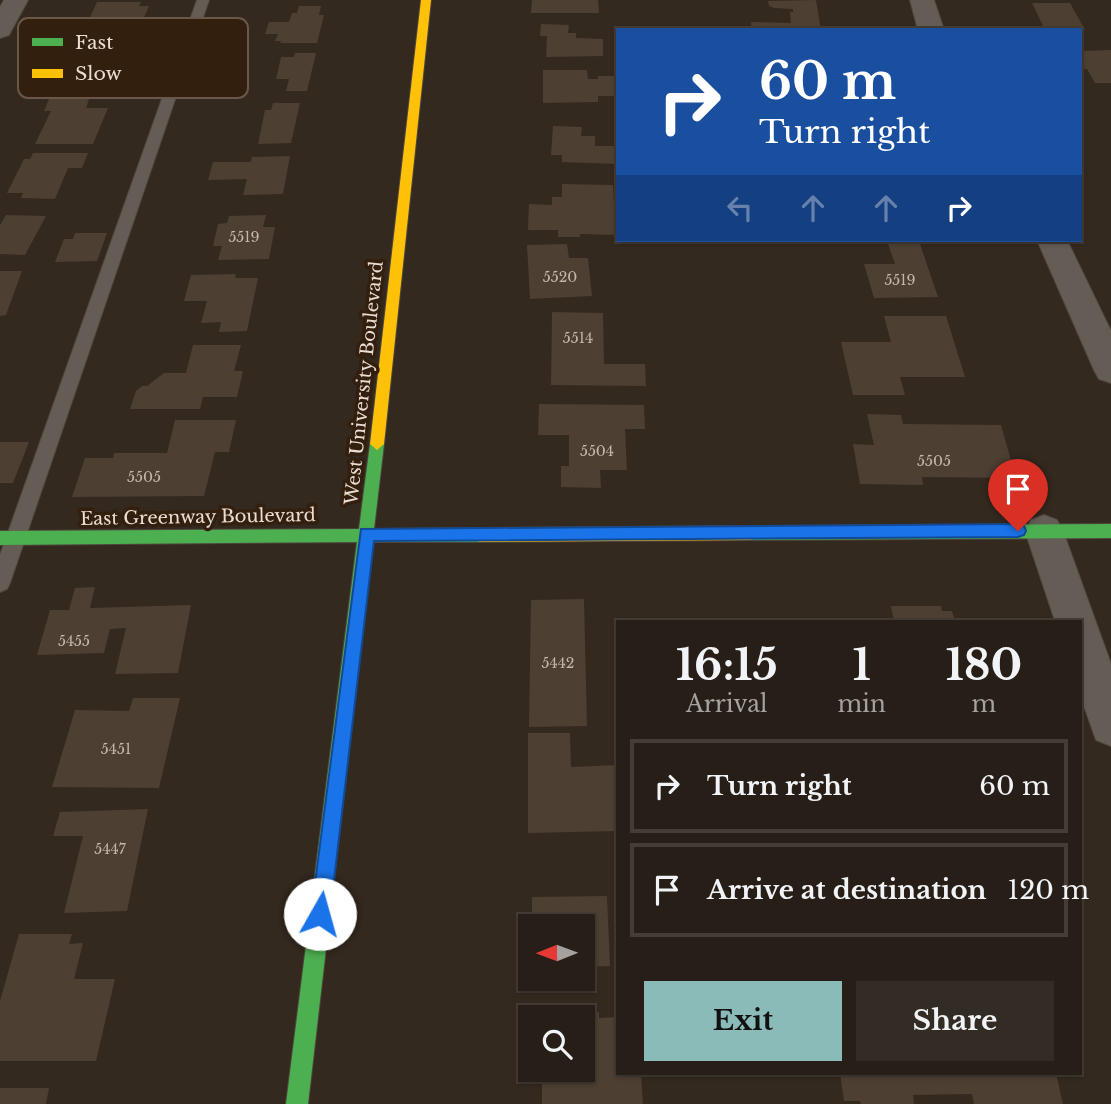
<!DOCTYPE html>
<style>
:root{--surface:#271f17;--page:#332c24;--text:#f1f3f6;--muted:#a4a2a1;--line:#433d36;--accent:#8bbbb9}
body{margin:0;font-family:"Libre Baskerville",serif;background:var(--page);color:var(--text);height:100vh;display:flex;flex-direction:column;font-size:26px;white-space:nowrap}
*{box-sizing:border-box;margin:0}
p{font-size:23px;color:var(--muted)}
.icon{flex:none;width:38px;height:38px;fill:none;stroke:currentColor;stroke-width:2;stroke-linecap:round;stroke-linejoin:round}
.map{position:relative;flex:1;overflow:hidden}
.panel{position:absolute;left:616px;top:620px;width:466px;height:455px;display:flex;flex-direction:column;background:var(--surface);border-radius:0px;box-shadow:0 2px 5px #0004,0 0 0 2px var(--line)}
.panel>*{flex:none}
.guide{position:absolute;left:616px;top:28px;width:466px;height:214px;border-radius:0px;box-shadow:0 2px 5px #0004,0 0 0 2px var(--line);background:#1a4fa0;color:#fff;overflow:hidden}
.needle{width:46px;rotate:269deg}
.fabs{position:absolute;left:518px;top:914px;display:grid;gap:14px}
.fabs a{display:grid;place-items:center;width:77px;height:77px;border-radius:0px;background:var(--surface);box-shadow:0 2px 5px #0004,0 0 0 2px var(--line);font-size:35px}
.pin{position:absolute;display:grid;place-items:center;width:60px;height:60px;color:#fff;margin:-72px -30px;border-radius:50% 50% 50% 0;rotate:-45deg;box-shadow:0 0 7px #0007}
.pin .icon{rotate:45deg}
.me{position:absolute;width:77px;margin:-38px;rotate:7deg;stroke-linejoin:round;filter:drop-shadow(0 0 5px #0008)}
.turn{display:flex;align-items:center;gap:24px;height:147px;padding:0 28px;font-size:32px}
.turn .icon{width:91px;height:91px;stroke-width:2.5}
.turn b{display:block;font-size:49px;line-height:60px}
.lanes{display:flex;align-items:center;height:66px;padding:0 28px;background:#0003;justify-content:center;gap:35px;direction:ltr}
.lanes .off{opacity:.35}
.eta{display:flex;justify-content:space-evenly;align-items:center;height:119px;text-align:center}
.eta b{font-size:42px;font-weight:700;line-height:49px}
.cta{display:flex;gap:14px;margin-top:auto;padding:14px 28px}
.cta a{flex:1;height:80px;border-radius:0px;background:var(--accent);color:#111;font-size:28px;font-weight:700;line-height:80px;text-align:center}
.cta a+a{background:var(--page);color:var(--text)}
ul{padding:0;list-style:none}
li{display:flex;align-items:center;gap:21px;height:94px;margin:0 14px 10px;padding:0 14px;border:4px solid var(--line);border-radius:0px}
li div{flex:1}
li b{display:block;font-size:26px}
li em{font-style:normal}
.map>svg:first-child{display:block}
.building{fill:#4d3f32}
.lines{fill:none;stroke-linecap:round;stroke-linejoin:round}
.lane-casing{stroke:#4f463d;stroke-width:2}
.street-casing{stroke:#4f463d;stroke-width:2}
.fast-casing{stroke:#4f463d;stroke-width:2}
.slow-casing{stroke:#4f463d;stroke-width:2}
.lane{fill:#645d56;fill-rule:evenodd}
.street{fill:#645d56;fill-rule:evenodd}
.fast{fill:#4caf50;fill-rule:evenodd}
.slow{fill:#ffc107;fill-rule:evenodd}
.route{fill:#1a73e8;stroke:#114b97;stroke-width:2}
.labels{text-anchor:middle;stroke-width:7;stroke-linejoin:round;paint-order:stroke}
.number-label{font-size:14px;fill:#c3b6aa}
.street-label{font-size:18px;fill:#eaddd2;stroke:#321f0e}
.key{fill:#321f0e;stroke:#695849;stroke-width:2}
.key-label{font-size:19px;fill:#eaddd2}
</style>
<div class="map">
<svg width="1111" height="1104" viewBox="0 0 1111 1104">
<rect width="100%" height="100%" fill="#34291f"/>
<!-- building -->
<path class="building" d="M532,0H598L599,13H531Z
M816,0L821,30H752L751,22L791,23L790,12H793V9L774,8L769,6L768,1Z
M97,2H141L139,6H149L137,34L128,33L126,39H114L111,43L78,44Z
M1032,3H1070L1085,30H1045Z
M299,6H321L319,15H324L317,43H280L281,41H275L278,34H265L269,22H289L292,13H297Z
M541,24L569,25L568,33H576V38L603,39V56L546,57L547,36H540Z
M1111,50V83H1095L1087,69H1080V51Z
M295,53H316L307,91H286L289,79H276L281,57H294Z
M543,70H587L588,79H598V76H618V96H598V102L543,103Z
M49,99H89L86,108H108L93,144H35L51,111H44Z
M273,103H300L291,143L258,144L265,110H271Z
M553,126L582,127L581,136H595V146H618V164L562,162V155H551Z
M33,153H88L82,168H68L55,199L21,198L23,193H7L24,159H30Z
M290,156L283,194L243,195L247,179L208,180L213,162H251L252,157Z
M562,184L613,185L614,202H618V235L580,234V237H558V230H528L529,204L552,205V197H562Z
M6,215L46,216L25,255L0,254V225Z
M266,215L263,227H275L269,259L218,260L222,246H213L218,224L227,223L229,216Z
M75,233H107L97,261L55,262L64,239H73Z
M567,244L569,258H588L592,296L530,299L527,245Z
M888,244H920L938,297L874,298L864,264H895Z
M0,271H22L6,315L0,316Z
M236,274L235,278H258L247,331L219,332L221,322L201,323L207,301H184L191,275Z
M552,312L603,313L604,364H645L646,386L551,385Z
M884,316H946L965,377H900L905,395H853L841,342H891Z
M193,345H241L234,371H243L237,397H203L200,409H130L136,391L142,386H147L164,373H186Z
M539,404L644,405L645,429H625L627,470H600L601,488L561,487V466H569V435H538Z
M867,414L901,415L903,424L1001,425L1016,478L922,477L923,485L860,484L853,444L874,445Z
M175,420H236L229,452H215L204,496L72,497L85,458H113L114,453H167Z
M0,442H29L13,483H0Z
M95,587L90,608L191,605L178,673L115,674L126,628L110,629L104,653L37,655L50,610H69L75,588Z
M584,599L587,726L529,727L531,600Z
M891,606H941L942,611H952L955,621H894Z
M133,698H180L159,788L52,787L75,710L129,711Z
M528,733H570L571,767L618,765V831L528,833Z
M148,809L127,911L64,913L83,836H53L60,812Z
M607,896L610,966L586,967L587,979H583V926H532V897Z
M19,934H72L69,944L83,943L74,979H115L96,1061H0V1001Z
M543,1012H599V1018L618,1017V1073H641L643,1104H542V1069H583V1017H543Z
M840,1073H1056L1063,1104H974L972,1094L913,1095L914,1104H861L860,1101H844Z
M0,1088H49L46,1104H0Z"/>
<g class="lines">
<defs>
<path id="lane" d="M197,0H209L10,583L7,589L0,592V555Z"/>
<path id="street" d="M4,0H28L9,35L0,38V7Z
M910,0H934L944,30H918Z
M1037,240H1067L1111,331V383L1099,379L1094,370Z
M1044,515L1057,520L1063,531L1111,664V746L1096,740L1080,695V621H1055L1025,531L1031,520Z"/>
<path id="fast" d="M377,438L384,444L374,529L480,528L486,530L488,535L486,540L480,542H373L308,1104H286L357,542L0,545V531L359,529L370,444Z
M1111,524V538L750,540L745,538L742,533L745,528L750,526Z"/>
<path id="slow" d="M421,0H431L384,444L377,450L370,444Z
M750,526L755,528L758,533L755,538L750,540L480,542L474,540L472,535L474,530L480,528Z"/>
</defs>
<!-- lane casing -->
<use href="#lane" class="lane-casing"/>
<!-- street casing -->
<use href="#street" class="street-casing"/>
<!-- fast casing -->
<use href="#fast" class="fast-casing"/>
<!-- slow casing -->
<use href="#slow" class="slow-casing"/>
<!-- lane -->
<use href="#lane" class="lane"/>
<!-- street -->
<use href="#street" class="street"/>
<!-- fast -->
<use href="#fast" class="fast"/>
<!-- slow -->
<use href="#slow" class="slow"/>
</g>
<!-- route -->
<path class="route" d="M1018,524L1024,526L1026,531L1024,535L1018,537L374,541L330,914L327,921L320,924L313,921L311,914L361,529Z"/>
<g class="labels">
<!-- number labels -->
<g class="number-label">
<text x="244" y="242">5519</text>
<text x="560" y="282">5520</text>
<text x="900" y="285">5519</text>
<text x="578" y="343">5514</text>
<text x="597" y="456">5504</text>
<text x="934" y="466">5505</text>
<text x="144" y="482">5505</text>
<text x="74" y="646">5455</text>
<text x="558" y="668">5442</text>
<text x="116" y="754">5451</text>
<text x="110" y="854">5447</text>
</g>
<!-- street labels -->
<g class="street-label">
<text transform="translate(364 383) rotate(-84)" y="6">West University Boulevard</text>
<text transform="translate(198 517) rotate(-1)" y="6">East Greenway Boulevard</text>
</g>
</g>
<!-- legend -->
<rect x="18" y="18" width="230" height="80" rx="10" class="key"/>
<rect x="32" y="38" width="31" height="8" fill="#4caf50"/>
<rect x="32" y="69" width="31" height="9" fill="#ffc107"/>
<g class="key-label">
<text x="75" y="49">Fast</text>
<text x="75" y="80">Slow</text>
</g>
</svg>
<div class="fabs">
<a><svg class="needle" viewBox="-14 -14 28 28"><path d="M0-13l5 13h-10z" fill="#e53935"/><path d="M0 13l5-13h-10z" fill="#a4a2a1"/></svg></a>
<a><svg class="icon" aria-label="search" viewBox="0 0 24 24"><circle cx="10" cy="10" r="6"/><path d="M15 15l6 6"/></svg></a>
</div>
<div class="pin" style="left:1018px;top:531px;background:#d93025"><svg class="icon" aria-label="arrive" viewBox="0 0 24 24"><path d="M6 21V4h12l-3 4 3 4H6"/></svg></div>
<svg class="me" style="left:320px;top:914px" viewBox="-20 -20 40 40"><circle r="19" fill="#fff"/><path d="M0-13L10 11 0 6-10 11z" fill="#1a73e8"/></svg>
<div class="guide">
<div class="turn"><svg class="icon" aria-label="right" viewBox="0 0 24 24"><path d="M7 20v-9h11M14 6l5 5-5 5"/></svg><div><b>60 m</b>Turn right</div></div>
<div class="lanes"><svg class="icon off" aria-label="left" viewBox="0 0 24 24"><path d="M17 20v-9H6M10 6l-5 5 5 5"/></svg><svg class="icon off" aria-label="ahead" viewBox="0 0 24 24"><path d="M12 20V5M6 11l6-6 6 6"/></svg><svg class="icon off" aria-label="ahead" viewBox="0 0 24 24"><path d="M12 20V5M6 11l6-6 6 6"/></svg><svg class="icon" aria-label="right" viewBox="0 0 24 24"><path d="M7 20v-9h11M14 6l5 5-5 5"/></svg></div>
</div>
<section class="panel">
<div class="eta">
<div><b>16:15</b><p>Arrival</p></div>
<div><b>1</b><p>min</p></div>
<div><b>180</b><p>m</p></div>
</div>
<ul>
<li><svg class="icon" aria-label="right" viewBox="0 0 24 24"><path d="M7 20v-9h11M14 6l5 5-5 5"/></svg><div><b>Turn right</b></div><em>60 m</em></li>
<li><svg class="icon" aria-label="arrive" viewBox="0 0 24 24"><path d="M6 21V4h12l-3 4 3 4H6"/></svg><div><b>Arrive at destination</b></div><em>120 m</em></li>
</ul>
<div class="cta"><a>Exit</a><a>Share</a></div>
</section>
</div>
